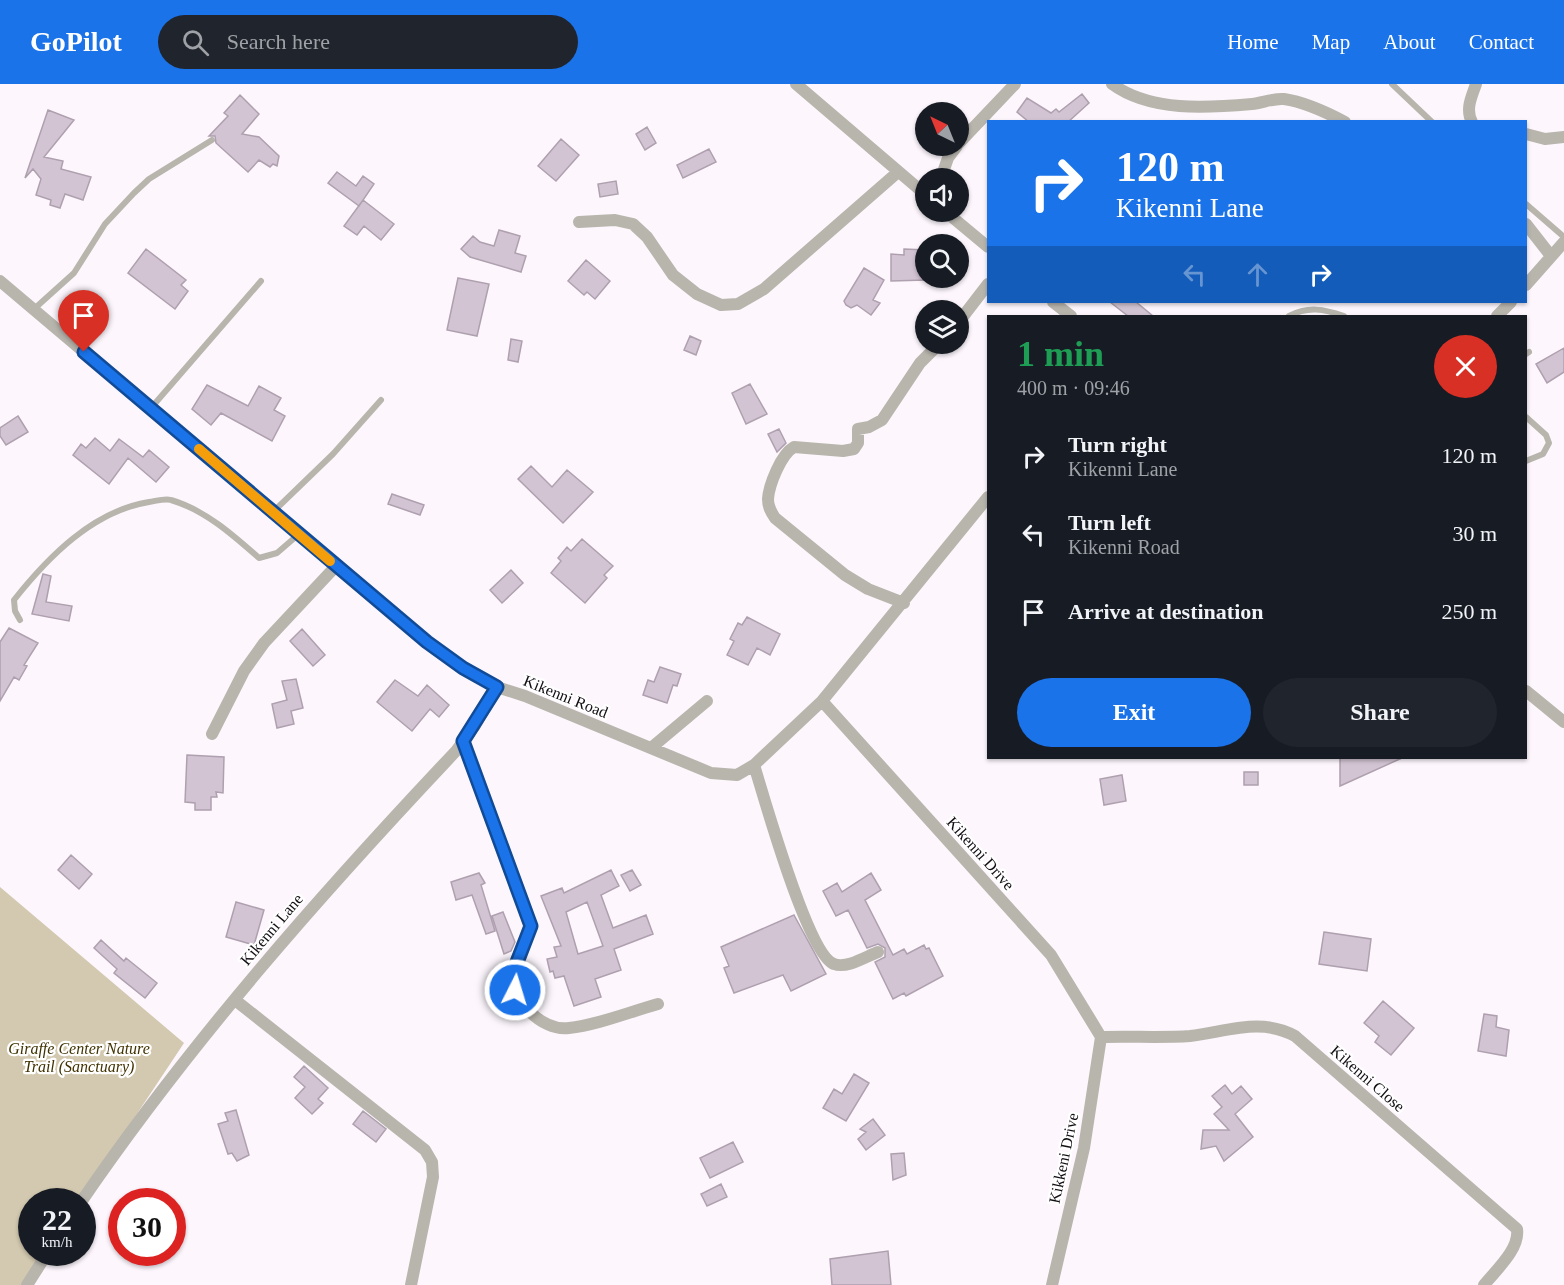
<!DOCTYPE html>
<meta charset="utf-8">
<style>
:root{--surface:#171b24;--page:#20242c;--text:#f1f3f6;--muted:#9ea1a6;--accent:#1a73e8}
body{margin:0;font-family:"Times New Roman",serif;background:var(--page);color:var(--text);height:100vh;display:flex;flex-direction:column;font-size:22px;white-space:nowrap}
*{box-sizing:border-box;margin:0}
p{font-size:20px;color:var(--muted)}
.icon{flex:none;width:33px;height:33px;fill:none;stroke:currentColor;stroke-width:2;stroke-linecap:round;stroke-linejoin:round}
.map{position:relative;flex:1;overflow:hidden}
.panel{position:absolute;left:987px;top:231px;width:540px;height:444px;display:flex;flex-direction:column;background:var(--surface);border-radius:0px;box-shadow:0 2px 4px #0004}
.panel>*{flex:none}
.guide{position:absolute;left:987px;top:36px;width:540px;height:183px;border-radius:0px;box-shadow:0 2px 4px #0004;background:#1a73e8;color:#fff;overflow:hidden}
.needle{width:39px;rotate:317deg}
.fabs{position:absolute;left:915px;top:18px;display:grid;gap:12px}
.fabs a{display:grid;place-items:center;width:54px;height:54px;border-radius:50%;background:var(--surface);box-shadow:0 2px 4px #0004;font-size:30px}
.speed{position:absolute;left:18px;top:1104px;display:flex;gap:12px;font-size:30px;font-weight:700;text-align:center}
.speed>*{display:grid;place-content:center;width:78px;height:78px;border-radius:50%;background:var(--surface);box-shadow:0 2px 4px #0004;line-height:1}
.speed small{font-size:15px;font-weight:400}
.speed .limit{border:9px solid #d22;background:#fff;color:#111}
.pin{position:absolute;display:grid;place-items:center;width:51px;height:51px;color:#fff;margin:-62px -26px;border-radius:50% 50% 50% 0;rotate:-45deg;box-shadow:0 0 6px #0007}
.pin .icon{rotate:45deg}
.me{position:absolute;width:66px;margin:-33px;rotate:5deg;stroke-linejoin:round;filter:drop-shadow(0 0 4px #0008)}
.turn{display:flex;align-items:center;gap:21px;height:126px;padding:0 30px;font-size:27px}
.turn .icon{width:78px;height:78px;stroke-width:2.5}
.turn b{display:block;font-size:42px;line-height:51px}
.lanes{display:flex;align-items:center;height:57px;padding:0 30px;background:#0003;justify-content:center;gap:30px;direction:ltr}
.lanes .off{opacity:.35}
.round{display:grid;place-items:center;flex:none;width:63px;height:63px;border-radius:32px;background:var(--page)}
.head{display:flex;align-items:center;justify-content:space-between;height:102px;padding:0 30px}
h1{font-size:36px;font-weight:700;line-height:45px;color:#1e9e55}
.cta{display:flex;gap:12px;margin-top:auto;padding:12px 30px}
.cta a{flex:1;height:69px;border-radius:36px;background:var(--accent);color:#fff;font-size:24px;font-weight:700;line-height:69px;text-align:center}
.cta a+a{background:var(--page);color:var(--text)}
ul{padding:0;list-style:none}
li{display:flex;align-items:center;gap:18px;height:78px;padding:0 30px}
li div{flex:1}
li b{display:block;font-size:22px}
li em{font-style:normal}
header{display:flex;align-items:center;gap:36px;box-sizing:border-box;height:84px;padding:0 30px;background:var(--accent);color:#fff}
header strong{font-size:28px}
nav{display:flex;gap:33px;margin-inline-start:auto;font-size:21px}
.search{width:420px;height:54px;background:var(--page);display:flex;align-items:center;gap:15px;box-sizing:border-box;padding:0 21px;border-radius:33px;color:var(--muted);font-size:22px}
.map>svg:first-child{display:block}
.green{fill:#d3c9b0}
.building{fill:#d3c4d3;stroke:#afa0af;stroke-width:1.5;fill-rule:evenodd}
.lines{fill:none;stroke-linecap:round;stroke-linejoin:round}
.service{stroke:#b8b5ad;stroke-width:6}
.minor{stroke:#b8b5ad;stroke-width:12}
.route-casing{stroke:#114b97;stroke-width:15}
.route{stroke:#1a73e8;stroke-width:10}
.slow{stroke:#f59e0b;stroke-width:10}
.labels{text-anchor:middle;stroke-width:4.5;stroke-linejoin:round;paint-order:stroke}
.street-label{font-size:16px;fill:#120d12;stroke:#fff}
.park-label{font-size:16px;font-style:italic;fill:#413202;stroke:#fff}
</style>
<header>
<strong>GoPilot</strong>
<div class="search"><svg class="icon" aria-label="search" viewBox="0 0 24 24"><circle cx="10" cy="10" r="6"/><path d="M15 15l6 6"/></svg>Search here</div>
<nav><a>Home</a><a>Map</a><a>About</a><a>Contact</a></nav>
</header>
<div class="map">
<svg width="1564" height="1201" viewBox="0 0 1564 1201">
<rect width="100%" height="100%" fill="#fdf7fd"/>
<!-- green -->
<path class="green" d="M0,803L184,959L79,1117L32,1118V1168L45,1169L23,1201H0Z"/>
<!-- building -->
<path class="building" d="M1082,10L1089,19L1068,38H1029L1017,28L1027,14L1051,29L1056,25L1059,28Z
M240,11L259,30L242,50L259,53L279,72L277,82L273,80L270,83L259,76L248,88L216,59L215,52H209L228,32L224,29Z
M48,26L74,36L44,73L63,77L61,85L91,93L83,116L65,110L60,124L50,121L51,116L36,111L41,95L33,85L25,94Z
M647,43L656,59L645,66L636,50Z
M561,55L579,71L556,97L538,82Z
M709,65L716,78L683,94L677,81Z
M337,88L356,102L363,92L374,100L359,122L328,99Z
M616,97L618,110L600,113L598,100Z
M363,116L394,140L381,156L364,142L357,151L344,142Z
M499,146L520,152L515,169L526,172L521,188L470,173L461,165L473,152L480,158L494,162Z
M146,165L186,196L181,201L188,207L175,225L128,189Z
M904,165L926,166V196L891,197V170L904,171Z
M586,176L610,197L595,215L587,208L584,211L568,197Z
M864,184L884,196L873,216L880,219L871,231L857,221L851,224L846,221L844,217Z
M458,194L489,200L477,252L447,246Z
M1110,218H1136L1153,232H1128Z
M690,252L701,257L696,271L684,266Z
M511,255L522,257L518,278L508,276Z
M1564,264V288L1547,299L1536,280Z
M750,300L767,330L746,340L732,309Z
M207,301L248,322L259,302L281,314L274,326L285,332L272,357L221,329L211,341L192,325Z
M18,332L28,348L6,361L0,352V344Z
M779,345L786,359L777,368L768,350Z
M95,354L110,367L119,355L143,373L149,366L169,383L156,398L128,374L109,400L73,371L81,360L86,364Z
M531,382L552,403L567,386L593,408L563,439L518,395Z
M392,410L424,421L420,431L388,420Z
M582,455L613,482L604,491L607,494L585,519L551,489L561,477L558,474L567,463L571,467Z
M511,486L523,499L502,519L490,506Z
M43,490L51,492L46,518L72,522L69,537L32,530Z
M747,533L780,550L770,571L757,564L748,581L727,571L734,557L730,555L738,539L742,541Z
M9,544L38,559L24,581L27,582L19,596L14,593L0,617V558Z
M302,545L325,571L313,582L290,557Z
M660,583L681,590L677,602L673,601L667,619L643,611L648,596L654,598Z
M296,595L303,624L291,627L294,640L277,644L272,620L287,616L282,597Z
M395,596L418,612L427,601L449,621L439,633L430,625L412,647L377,618Z
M187,671L224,673L223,709L216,708L217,713H211V726H195V719L185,718Z
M1340,674H1402L1340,702Z
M1244,688H1258V701H1244Z
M1122,691L1126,717L1104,721L1100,695Z
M71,771L92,790L79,805L58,786Z
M611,786L619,802L601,811L613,844L646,831L653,850L614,865L621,886L595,895L601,913L574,922L564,892L555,894L553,887L550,888L547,875L557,873L554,863L561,862L541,812L562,804L564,809ZM587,818L603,862L578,870L566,828Z
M632,786L641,801L630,807L621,791Z
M479,789L485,799L481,801L495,847L486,850L472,811L456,816L451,798Z
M871,789L881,806L865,816L893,871L904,865L907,870L924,861L926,865L929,864L943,892L906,912L904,909L893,915L875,878L885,873V864L878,860L867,864L848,826L836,832L823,807L837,799L842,808Z
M236,818L264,826L254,861L226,853Z
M503,828L515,858L511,867L504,870L492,832Z
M794,831L826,890L791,907L783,891L734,909L724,884L729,882L721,863Z
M1324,848L1371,855L1367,887L1319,880Z
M101,856L124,877L126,874L157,899L145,914L114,889L117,885L94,864Z
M1383,917L1414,944L1391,971L1375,958L1379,952L1364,939Z
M1484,930L1497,932L1496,943L1509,946L1506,972L1478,967Z
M304,982L328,1004L318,1015L323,1019L312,1030L295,1014L305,1003L294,993Z
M854,990L869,999L846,1037L823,1024L834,1005L842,1010Z
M1225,1001L1232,1010L1241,1002L1252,1015L1235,1030L1253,1053L1224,1077L1216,1062L1201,1065L1203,1046H1229L1214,1030L1222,1023L1212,1012Z
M236,1026L249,1071L237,1077L232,1069L228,1070L218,1040L228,1037L225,1029Z
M363,1027L386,1045L376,1058L353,1040Z
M873,1035L885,1051L866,1066L858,1055L866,1048L860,1045Z
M733,1058L743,1078L710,1094L700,1074Z
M904,1069L906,1091L893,1096L891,1070Z
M721,1100L727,1113L707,1122L701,1110Z
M888,1167L891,1201H832L830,1175Z"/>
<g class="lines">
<!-- service -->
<path class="service" d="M1392,0L1432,38
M1526,120L1564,153
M34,225L74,189L105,140L134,109L149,95L212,56
M1289,232C1308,222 1324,225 1344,232
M1526,270L1529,268
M151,324L261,197
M1526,333L1546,351L1549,359L1543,370L1526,377
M273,428L333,370L381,316
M20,536L15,527L14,516C48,473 93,427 149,418C156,417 165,414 171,416C205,426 233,451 259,474L277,469L299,450"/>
<!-- minor -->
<path class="minor" d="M796,0L926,111
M1112,0C1150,28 1207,24 1252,20C1262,19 1274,14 1284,15C1305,18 1326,28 1345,38
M1472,38C1465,25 1472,12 1476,0
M1526,50L1545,55L1564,53
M958,60L1015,0
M941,94L948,74L957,62
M946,128L988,163
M579,138L615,136L633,140L647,153L673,191L697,210L721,221L738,220L764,205L898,88
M1526,140L1551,172
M0,197L427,558L463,584L497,603L525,612L711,689L737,691L754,681L822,617L988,413
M1526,201L1564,158
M1053,218L1071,232
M1497,232L1511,218
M958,239L988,200
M904,519L868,505L845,491L775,434C771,428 768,423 768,415C769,401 781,370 794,363L843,367L854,365L858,359V345L869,343L882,336L920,279L939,260
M1526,607L1564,638
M822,617L1051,871L1101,953
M212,650L244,587L264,559L336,482
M463,657L531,842C525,856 517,871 514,885C508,913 541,948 569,944C598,941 629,928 658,920
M651,664L707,617
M754,681C764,713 808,871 834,880C847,885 867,872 878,868
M235,916L425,1066L432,1078L433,1093L411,1201
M1101,953C1131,952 1161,954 1190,952C1226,948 1261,933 1295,952L1517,1145C1520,1165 1496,1186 1484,1201
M81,1118C192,956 322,809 456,667L474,643L497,603
M27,1201L48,1168
M1052,1201L1084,1064L1101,953"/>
</g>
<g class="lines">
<defs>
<path id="route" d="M84,268L427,558L463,584L497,603L463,657L531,842L514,886L515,906"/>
</defs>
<!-- route casing -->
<use href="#route" class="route-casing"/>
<!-- route -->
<use href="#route" class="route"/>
<!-- slow -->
<path class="slow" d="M199,365L330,477"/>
</g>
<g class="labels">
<!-- street labels -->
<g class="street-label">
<text transform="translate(566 612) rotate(22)" y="6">Kikenni Road</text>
<text transform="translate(981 769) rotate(48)" y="6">Kikenni Drive</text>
<text transform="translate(271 845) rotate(-50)" y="6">Kikenni Lane</text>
<text transform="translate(1368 994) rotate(41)" y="6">Kikenni Close</text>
<text transform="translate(1063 1074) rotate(-78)" y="6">Kikkeni Drive</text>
</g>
<!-- park labels -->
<g class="park-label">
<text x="79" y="970">Giraffe Center Nature<tspan x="79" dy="18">Trail (Sanctuary)</tspan></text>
</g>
</g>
</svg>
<div class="fabs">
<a><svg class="needle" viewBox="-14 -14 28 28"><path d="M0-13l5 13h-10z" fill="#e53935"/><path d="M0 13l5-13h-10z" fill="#9ea1a6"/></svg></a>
<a><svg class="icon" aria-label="sound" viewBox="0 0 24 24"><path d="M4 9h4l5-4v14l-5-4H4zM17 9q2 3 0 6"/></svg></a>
<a><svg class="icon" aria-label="search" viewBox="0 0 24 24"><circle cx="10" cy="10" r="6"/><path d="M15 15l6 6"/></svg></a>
<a><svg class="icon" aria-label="layers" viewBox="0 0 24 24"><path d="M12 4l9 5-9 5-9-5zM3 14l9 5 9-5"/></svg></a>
</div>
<div class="speed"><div>22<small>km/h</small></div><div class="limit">30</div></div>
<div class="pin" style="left:84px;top:268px;background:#d93025"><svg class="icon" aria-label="arrive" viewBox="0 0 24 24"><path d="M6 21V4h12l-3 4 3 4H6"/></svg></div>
<svg class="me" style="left:515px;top:906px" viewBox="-20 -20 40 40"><circle r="17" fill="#1a73e8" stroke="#fff" stroke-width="3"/><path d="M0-11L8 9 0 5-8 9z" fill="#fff"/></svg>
<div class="guide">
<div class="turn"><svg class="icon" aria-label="right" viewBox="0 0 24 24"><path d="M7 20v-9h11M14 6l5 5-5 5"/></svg><div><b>120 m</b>Kikenni Lane</div></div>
<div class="lanes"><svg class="icon off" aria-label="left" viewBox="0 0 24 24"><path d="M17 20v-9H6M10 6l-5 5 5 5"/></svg><svg class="icon off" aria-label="ahead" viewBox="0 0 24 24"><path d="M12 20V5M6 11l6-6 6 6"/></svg><svg class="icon" aria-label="right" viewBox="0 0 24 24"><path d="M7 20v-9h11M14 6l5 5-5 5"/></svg></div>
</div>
<section class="panel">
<div class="head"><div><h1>1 min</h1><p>400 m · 09:46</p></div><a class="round" style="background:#d93025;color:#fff"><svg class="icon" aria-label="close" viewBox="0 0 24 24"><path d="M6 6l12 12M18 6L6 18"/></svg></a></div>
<ul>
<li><svg class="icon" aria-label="right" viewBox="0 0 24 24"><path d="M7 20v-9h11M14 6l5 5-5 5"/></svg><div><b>Turn right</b><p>Kikenni Lane</p></div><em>120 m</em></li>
<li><svg class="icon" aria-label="left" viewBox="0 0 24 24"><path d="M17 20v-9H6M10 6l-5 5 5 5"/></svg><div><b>Turn left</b><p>Kikenni Road</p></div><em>30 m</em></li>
<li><svg class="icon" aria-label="arrive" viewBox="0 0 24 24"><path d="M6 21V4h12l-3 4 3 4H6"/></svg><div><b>Arrive at destination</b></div><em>250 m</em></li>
</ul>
<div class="cta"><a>Exit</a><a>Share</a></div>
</section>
</div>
